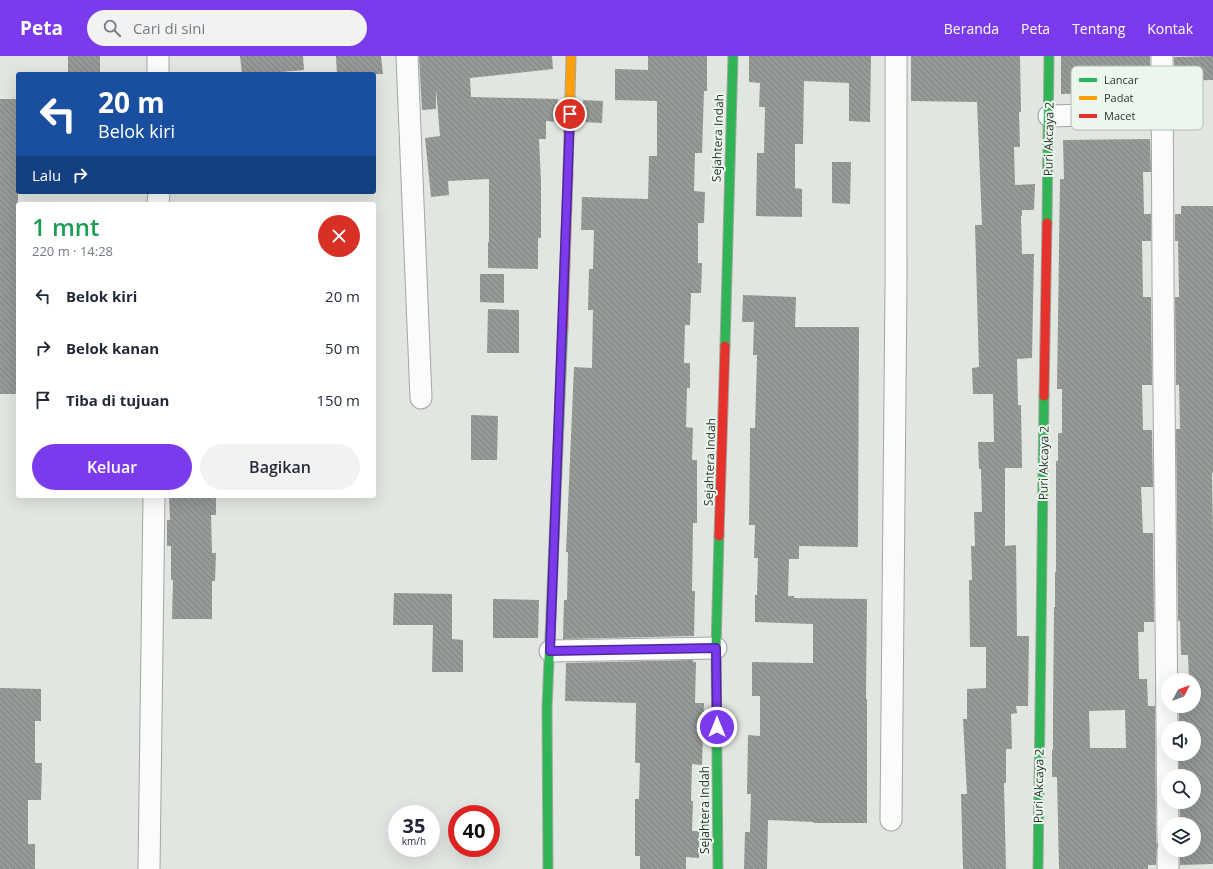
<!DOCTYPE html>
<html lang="id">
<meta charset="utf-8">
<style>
:root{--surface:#fff;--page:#f2f2f3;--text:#1f2937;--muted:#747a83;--accent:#7c3aed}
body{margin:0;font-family:"Open Sans",sans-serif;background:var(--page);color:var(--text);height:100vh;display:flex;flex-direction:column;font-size:15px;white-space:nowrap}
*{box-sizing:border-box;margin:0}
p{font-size:13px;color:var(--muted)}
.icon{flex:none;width:22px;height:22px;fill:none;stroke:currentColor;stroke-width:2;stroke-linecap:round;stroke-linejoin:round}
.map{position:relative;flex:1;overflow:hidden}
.drawer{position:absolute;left:16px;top:146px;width:360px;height:296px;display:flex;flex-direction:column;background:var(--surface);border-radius:4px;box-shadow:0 4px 16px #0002}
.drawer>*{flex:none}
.hud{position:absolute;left:16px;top:16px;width:360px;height:122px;border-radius:4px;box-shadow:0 4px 16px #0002;background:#1a4fa0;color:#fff;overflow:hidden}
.needle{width:26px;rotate:49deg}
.tools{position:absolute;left:1161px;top:617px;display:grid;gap:8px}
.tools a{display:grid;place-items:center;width:40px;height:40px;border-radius:50%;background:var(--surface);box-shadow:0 4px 16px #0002;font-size:20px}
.speed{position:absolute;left:388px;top:749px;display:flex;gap:8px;font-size:20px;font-weight:700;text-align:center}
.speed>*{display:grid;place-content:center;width:52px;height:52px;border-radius:50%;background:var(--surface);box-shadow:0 4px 16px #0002;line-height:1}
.speed small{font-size:10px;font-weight:400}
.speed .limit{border:6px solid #d22;background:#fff;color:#111}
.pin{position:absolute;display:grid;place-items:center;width:34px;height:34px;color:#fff;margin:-17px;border:2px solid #fff;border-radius:50%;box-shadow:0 1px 4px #0007}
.me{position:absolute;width:44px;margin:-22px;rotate:0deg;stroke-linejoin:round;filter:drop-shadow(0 0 3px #0008)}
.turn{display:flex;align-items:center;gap:14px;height:84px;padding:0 16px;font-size:18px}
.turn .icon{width:52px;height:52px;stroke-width:2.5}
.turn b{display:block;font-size:28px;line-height:34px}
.then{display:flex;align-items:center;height:38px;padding:0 16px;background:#0003;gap:8px;font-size:15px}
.round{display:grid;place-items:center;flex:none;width:42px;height:42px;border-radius:21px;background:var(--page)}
.head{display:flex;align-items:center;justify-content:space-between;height:68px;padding:0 16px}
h1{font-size:24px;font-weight:600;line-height:30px;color:#1e9e55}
.button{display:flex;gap:8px;margin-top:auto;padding:8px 16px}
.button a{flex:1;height:46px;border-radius:24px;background:var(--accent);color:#fff;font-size:16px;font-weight:600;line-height:46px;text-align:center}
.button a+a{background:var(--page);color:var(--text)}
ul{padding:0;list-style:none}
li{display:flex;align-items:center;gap:12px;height:52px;padding:0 16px}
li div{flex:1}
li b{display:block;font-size:15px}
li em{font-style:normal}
header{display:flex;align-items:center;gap:24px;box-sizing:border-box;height:56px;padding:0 20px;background:var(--accent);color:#fff}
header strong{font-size:19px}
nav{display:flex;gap:22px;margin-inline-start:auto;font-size:14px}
.search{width:280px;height:36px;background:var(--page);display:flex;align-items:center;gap:10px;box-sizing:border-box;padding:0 14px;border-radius:22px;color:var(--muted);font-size:15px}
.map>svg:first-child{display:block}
.building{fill:url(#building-back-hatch);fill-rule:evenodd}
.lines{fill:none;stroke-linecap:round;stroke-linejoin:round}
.street-casing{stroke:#a2a7a3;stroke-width:23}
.fast-casing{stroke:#a2a7a3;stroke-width:11}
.slow-casing{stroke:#a2a7a3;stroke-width:11}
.jam-casing{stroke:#a2a7a3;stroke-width:11}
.street{stroke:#fafbfa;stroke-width:21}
.fast{stroke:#30b455;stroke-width:9}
.slow{stroke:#ff9f0a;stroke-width:9}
.jam{stroke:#e5322d;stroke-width:9}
.route-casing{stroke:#51269a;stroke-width:10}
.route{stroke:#7c3aed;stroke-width:7}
.labels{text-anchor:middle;stroke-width:4;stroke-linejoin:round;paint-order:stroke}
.street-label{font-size:12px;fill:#2e332f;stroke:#ebf7ed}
.key{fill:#ebf7ed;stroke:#b2bcb4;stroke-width:1}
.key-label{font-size:11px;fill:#2e332f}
</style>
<header>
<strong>Peta</strong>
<div class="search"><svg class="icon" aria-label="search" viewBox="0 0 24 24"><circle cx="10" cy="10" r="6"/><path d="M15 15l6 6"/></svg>Cari di sini</div>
<nav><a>Beranda</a><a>Peta</a><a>Tentang</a><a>Kontak</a></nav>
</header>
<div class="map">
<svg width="1213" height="813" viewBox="0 0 1213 813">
<defs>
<pattern id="building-back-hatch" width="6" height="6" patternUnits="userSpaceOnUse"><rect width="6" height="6" fill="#979b97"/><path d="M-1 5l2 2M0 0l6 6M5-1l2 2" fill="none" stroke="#7c7f7c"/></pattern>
</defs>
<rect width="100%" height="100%" fill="#e1e6e1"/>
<!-- building -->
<path class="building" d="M68,0H100V18H68Z
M240,0H303L304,14L257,18H242Z
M336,0H381L383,18H337Z
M419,0H552L553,13L470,22L471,41L558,43L557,66L546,65V83H539L541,125V182H538V213L488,212V186H489V123L448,125L449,139L431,141L425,82L440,80L436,33V53L422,54Z
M648,0H707V35H704L702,97H695L694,135L705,136L704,167H698V207H702L701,237H691L690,269H685L684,307H690V332H687L686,371L693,372L692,404H697V467H693L692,535H695L694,580L563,583L564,544H567L568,496H566L574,311L592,312L593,254H588L589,213H593L594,174H581L582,141L648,143L649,100H657V45L615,44V13L648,14Z
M749,0H871L870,66L849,65V27L804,25L803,88H795V132L802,133V161L756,160L757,97H764L765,51H759L760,27L749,26Z
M911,0H1020L1021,56H1019L1020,91H1014L1015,129L1035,128L1034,154H1022V160H1021L1022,198H1034L1032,302L1017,303L1018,349H1021L1022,412H1005V490L1016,489L1017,580H1029L1028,650H1016L1017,657L1011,658L1012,693H1006V727H1004L1006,813H963L961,738H967L963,663H967V633L986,632V591H970L969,524H972L971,490H975L974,456H982L981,413H979L978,386H994L993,338H973L972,312L979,311L975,169H982L977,46L911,45Z
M1061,0H1150V34L1098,35V37L1061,38Z
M1213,0V24L1174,25V1Z
M0,43H18V338H0Z
M583,44L603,45L602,67L582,66Z
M1150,83L1151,116H1143L1144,158H1151V185H1142L1143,241H1151L1152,329H1142L1143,374H1152L1153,431H1141L1143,477H1153L1154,566H1144V576H1138L1139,623H1147L1148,650H1155L1156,785L1157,789L1156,809H1148V813H1059L1057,721H1052V694H1053V657L1054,551H1055V516H1056V405H1058V377H1062V333H1057L1060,123H1064L1063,84ZM1125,654L1126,692H1090L1089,655Z
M832,106H851L850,148L832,147Z
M1181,150H1213V417H1212L1213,476V808L1180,809V794H1194V768H1180V746H1194V720H1179V698H1194V672H1179V650H1194V624H1189L1188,599H1181L1180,565H1178L1176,373H1180L1179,329H1176L1175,241H1179L1178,185H1175V158H1181Z
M480,218H504V247L480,246Z
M743,239L796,241L795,271H859L858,491L799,490V503H789L788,540H794V542L867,543L866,643H867V767H814V766L768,764L767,813H744L745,776H750L751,738H747L748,679L760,680V640H752V606L813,607V568L755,566V539H757L758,502H754L755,469H749L750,392V372H755L757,299H753L754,266H742Z
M488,253L519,254V297H487Z
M471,359L498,360L497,404H471Z
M169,440H216V459H211L212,497H216L215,525H212V563H172L173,524H171V490H167V464H170Z
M394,537L452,538V583L463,584V616H432L433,569H393Z
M493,543L539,544L538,582H493Z
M693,604V606H696L695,647H704L702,709L692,708L691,745H693L692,775H699V802L686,801V813H640V800H635V743H639L640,707H635L636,647L565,645L566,607Z
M0,632L41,633V665H35V707H42L41,744H28V788H35V813H0Z"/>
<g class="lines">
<defs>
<path id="street" d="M407,0L421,342
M1162,0L1163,226L1168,785
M158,18V0
M1049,60L1162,57
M158,148L159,136
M550,595L716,592
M891,764L896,229V0
M1168,794V813
M149,813L154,440"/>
<path id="fast" d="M1047,167L1049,0
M725,290L733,0
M548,813L547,652L563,272
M718,813L716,592L719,480
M1038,813L1044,340"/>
<path id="slow" d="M568,117L571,0"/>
<path id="jam" d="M563,272L568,117
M1044,340L1047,167
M719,480L725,290"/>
</defs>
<!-- street casing -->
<use href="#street" class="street-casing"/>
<!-- fast casing -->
<use href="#fast" class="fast-casing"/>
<!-- slow casing -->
<use href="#slow" class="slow-casing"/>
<!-- jam casing -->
<use href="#jam" class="jam-casing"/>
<!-- street -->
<use href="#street" class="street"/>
<!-- fast -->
<use href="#fast" class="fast"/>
<!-- slow -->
<use href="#slow" class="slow"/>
<!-- jam -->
<use href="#jam" class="jam"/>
</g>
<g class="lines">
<defs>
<path id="route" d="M570,58L550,595L716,592L717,671"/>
</defs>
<!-- route casing -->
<use href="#route" class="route-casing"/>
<!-- route -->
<use href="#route" class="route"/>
</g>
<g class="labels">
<!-- street labels -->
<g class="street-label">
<text transform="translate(718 82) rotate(-88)" y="4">Sejahtera Indah</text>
<text transform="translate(1049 83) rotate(-89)" y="4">Puri Akcaya 2</text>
<text transform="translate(710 406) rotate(-88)" y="4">Sejahtera Indah</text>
<text transform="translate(1044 407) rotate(-89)" y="4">Puri Akcaya 2</text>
<text transform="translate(1039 730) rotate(-89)" y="4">Puri Akcaya 2</text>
<text transform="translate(705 754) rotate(-90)" y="4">Sejahtera Indah</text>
</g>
</g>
<!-- legend -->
<rect x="1071" y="10" width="132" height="64" rx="6" class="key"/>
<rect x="1079" y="22" width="18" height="4" fill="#30b455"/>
<rect x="1079" y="40" width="18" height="4" fill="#ff9f0a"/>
<rect x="1079" y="58" width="18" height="4" fill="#e5322d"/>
<g class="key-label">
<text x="1104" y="28">Lancar</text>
<text x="1104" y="46">Padat</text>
<text x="1104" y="64">Macet</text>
</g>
</svg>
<div class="tools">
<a><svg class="needle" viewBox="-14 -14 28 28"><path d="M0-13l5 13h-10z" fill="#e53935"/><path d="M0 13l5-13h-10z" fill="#747a83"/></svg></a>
<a><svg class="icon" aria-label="sound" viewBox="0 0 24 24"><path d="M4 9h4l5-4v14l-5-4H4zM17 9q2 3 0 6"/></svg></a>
<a><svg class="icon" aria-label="search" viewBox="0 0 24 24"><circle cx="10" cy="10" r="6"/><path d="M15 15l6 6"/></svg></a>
<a><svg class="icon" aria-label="layers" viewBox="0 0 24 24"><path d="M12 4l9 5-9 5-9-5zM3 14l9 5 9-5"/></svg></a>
</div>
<div class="speed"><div>35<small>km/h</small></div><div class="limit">40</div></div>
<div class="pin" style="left:570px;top:58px;background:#d93025"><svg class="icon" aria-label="arrive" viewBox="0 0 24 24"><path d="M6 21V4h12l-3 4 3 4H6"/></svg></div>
<svg class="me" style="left:717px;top:671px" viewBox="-20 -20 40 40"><circle r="17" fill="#7c3aed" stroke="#fff" stroke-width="3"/><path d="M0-11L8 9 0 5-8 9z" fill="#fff"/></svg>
<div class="hud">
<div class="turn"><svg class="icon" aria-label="left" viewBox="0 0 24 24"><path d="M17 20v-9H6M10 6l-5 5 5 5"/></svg><div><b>20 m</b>Belok kiri</div></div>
<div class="then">Lalu<svg class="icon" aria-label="right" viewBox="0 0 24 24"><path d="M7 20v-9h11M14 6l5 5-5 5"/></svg></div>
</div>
<section class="drawer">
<div class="head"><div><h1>1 mnt</h1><p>220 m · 14:28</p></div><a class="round" style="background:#d93025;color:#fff"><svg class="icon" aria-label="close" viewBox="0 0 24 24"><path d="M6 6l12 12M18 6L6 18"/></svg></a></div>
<ul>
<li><svg class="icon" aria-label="left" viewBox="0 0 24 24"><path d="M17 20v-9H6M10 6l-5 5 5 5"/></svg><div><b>Belok kiri</b></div><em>20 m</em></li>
<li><svg class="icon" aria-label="right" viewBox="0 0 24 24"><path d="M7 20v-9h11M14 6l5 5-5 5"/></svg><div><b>Belok kanan</b></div><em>50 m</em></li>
<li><svg class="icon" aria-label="arrive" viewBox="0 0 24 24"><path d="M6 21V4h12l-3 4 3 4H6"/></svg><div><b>Tiba di tujuan</b></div><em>150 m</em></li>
</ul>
<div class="button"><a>Keluar</a><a>Bagikan</a></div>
</section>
</div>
